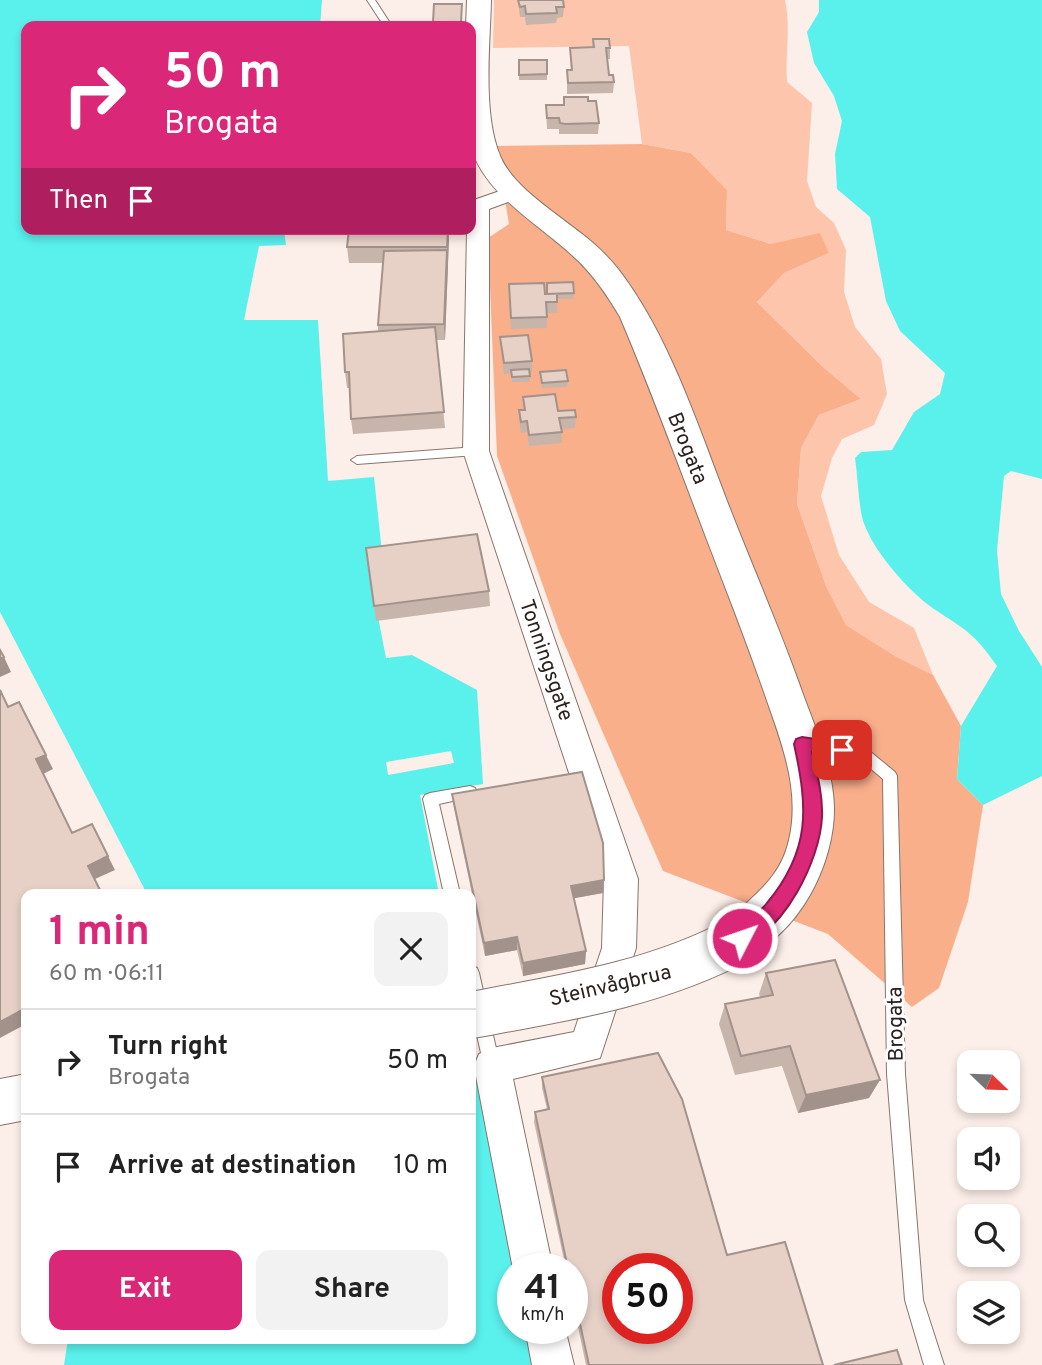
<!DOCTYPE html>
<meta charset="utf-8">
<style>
:root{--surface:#fff;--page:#f2f2f2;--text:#222;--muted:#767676;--line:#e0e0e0;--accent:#db2777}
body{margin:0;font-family:Overpass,sans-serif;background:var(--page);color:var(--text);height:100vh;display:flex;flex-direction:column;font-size:26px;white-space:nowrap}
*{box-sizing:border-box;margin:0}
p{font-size:23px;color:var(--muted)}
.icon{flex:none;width:38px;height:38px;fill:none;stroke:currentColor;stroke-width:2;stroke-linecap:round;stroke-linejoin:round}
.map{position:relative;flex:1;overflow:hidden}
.panel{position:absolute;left:21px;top:889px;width:455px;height:455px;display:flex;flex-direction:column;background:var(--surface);border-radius:14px;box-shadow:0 4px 10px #0003}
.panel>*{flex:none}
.hud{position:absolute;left:21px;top:21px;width:455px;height:214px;border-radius:14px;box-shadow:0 4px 10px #0003;background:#db2777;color:#fff;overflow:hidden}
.needle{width:46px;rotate:113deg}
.buttons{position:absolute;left:957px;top:1050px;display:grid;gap:14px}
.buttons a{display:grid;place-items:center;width:63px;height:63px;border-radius:14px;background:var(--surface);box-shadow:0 4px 10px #0003;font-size:35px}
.speed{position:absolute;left:497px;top:1253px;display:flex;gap:14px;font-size:35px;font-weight:700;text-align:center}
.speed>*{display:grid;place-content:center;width:91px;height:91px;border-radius:50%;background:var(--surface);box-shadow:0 4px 10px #0003;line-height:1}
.speed small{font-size:18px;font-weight:400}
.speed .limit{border:10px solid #d22;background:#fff;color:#111}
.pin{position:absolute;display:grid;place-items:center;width:60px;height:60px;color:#fff;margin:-30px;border-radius:14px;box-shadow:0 4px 10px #0006}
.me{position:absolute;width:77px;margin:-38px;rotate:49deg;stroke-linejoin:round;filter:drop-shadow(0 0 5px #0008)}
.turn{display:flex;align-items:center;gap:24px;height:147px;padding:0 28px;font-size:32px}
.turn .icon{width:91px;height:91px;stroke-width:2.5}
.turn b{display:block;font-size:49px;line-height:60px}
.then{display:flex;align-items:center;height:66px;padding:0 28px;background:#0003;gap:14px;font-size:26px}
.round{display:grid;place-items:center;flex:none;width:74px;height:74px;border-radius:14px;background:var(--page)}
.head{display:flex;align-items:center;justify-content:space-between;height:119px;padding:0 28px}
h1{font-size:42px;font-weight:700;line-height:52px;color:var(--accent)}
.primary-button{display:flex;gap:14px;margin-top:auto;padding:14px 28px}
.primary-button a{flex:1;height:80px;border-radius:14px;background:var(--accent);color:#fff;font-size:28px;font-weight:700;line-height:80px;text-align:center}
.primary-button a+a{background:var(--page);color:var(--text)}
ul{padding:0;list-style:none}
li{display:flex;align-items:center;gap:21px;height:105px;padding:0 28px;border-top:2px solid var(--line)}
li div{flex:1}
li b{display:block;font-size:26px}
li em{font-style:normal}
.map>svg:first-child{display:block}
.green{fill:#fdc5ac}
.forest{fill:#faaf8b}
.water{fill:#5af1ed}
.pier{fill:#fceee8}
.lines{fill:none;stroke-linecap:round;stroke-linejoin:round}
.service-casing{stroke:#89756c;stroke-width:2}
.minor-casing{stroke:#89756c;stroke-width:2}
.secondary-casing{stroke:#89756c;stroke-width:2}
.service{fill:#fff;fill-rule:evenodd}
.minor{fill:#fff;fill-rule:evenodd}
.secondary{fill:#fff;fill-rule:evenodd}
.secondary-bridge-casing{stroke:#89756c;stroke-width:48;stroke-linecap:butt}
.secondary-bridge{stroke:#fff;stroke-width:46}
.wall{fill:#c7b4ab}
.shaded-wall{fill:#a2928b}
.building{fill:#e7d1c7;stroke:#a2928b;stroke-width:2;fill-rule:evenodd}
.route{fill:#db2777;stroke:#8e194d;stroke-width:2}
.labels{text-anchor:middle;stroke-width:6;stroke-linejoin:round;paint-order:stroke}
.street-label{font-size:21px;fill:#2a221e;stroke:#fff}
</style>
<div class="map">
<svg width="1042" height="1365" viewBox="0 0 1042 1365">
<rect width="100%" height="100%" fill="#fceee8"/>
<!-- green -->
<path class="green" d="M494,0H785C791,27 785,54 787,82L812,103L807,181L816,207L834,223L846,250L844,292L855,327L881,359L887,394L874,425L842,439L832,458L821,496L839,555L869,602L914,628L933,675L895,656L846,625L826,586L797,504L801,448L819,415L861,399L823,367L757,302L784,273L829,253L771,244L726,230L727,190L691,153L642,144L629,46L493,48Z"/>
<!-- forest -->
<path class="forest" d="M642,144L691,153L727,190L726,230L771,244L820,233L829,253L784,273L757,302L823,367L861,399L819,415L801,448L797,504L826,586L846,625L895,656L933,675L961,726L957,779L983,805L968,902L939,988L912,1007L828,934L663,871L560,634L497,456L488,238L509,224L496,146Z"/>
<!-- water -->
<path class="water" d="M0,0H322L320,26H26V229H284L286,245L259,246L244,320H318L328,481L374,477L383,562L368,565L386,658L412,655L477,690L483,784L420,795L439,894H145L144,888L0,612Z
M819,0H1042V479L1011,471L1004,476L997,551L1001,594L1019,631L1042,667V776L983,805L957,779L961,726L997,666C974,633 966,630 934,609C908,591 870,548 862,517C858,498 858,478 855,458L861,452L892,450L914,412L940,394L945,373L900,331L886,301L870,217L837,189L835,154L842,121L834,96L814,63L807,32L819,12Z
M471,1054L513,1269V1328H525L532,1365H64L68,1339H471Z"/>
<!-- pier -->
<path class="pier" d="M451,751L454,763L388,775L386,762Z"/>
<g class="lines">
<defs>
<path id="service" d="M367,0H375L392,26H384Z
M476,447L482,451L476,455L357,464L351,460L357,456Z
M804,738L867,749L895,772L897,776L905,1074L923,1300L944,1365H924L905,1300L887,1074L883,779L858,758L799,748L797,744L799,740Z
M470,786L475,788L477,792L475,796L439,804L460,894H444L423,799L425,795L430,793Z
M471,965L477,968L479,973L500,1066L498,1072L492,1074L486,1072L484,1066L471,1009Z"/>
<path id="minor" d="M514,186L522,187L525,192L522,197L489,209V451L638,879L636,948L600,1058L513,1079L553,1269H513L474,1066L479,1054L492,1048L574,1032L602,948L604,879L463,451L467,229H471V201Z
M525,1328H565L574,1365H532Z"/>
<path id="secondary" d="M467,0H491C490,46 482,116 501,158C516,191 566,219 593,243C607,255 619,269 629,284C677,353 706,450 738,529C760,584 784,640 804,697C817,732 833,769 834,807C835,864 798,937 742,958L726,952L720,938C737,900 778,890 789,840C801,790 781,741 765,695C747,643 727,592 707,540C679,466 651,390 620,317C607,295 593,274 574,257C538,223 487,197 471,148V26H466Z
M26,1074V1120L0,1125V1079Z"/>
</defs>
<!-- service casing -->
<use href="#service" class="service-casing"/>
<!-- minor casing -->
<use href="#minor" class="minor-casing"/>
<!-- secondary casing -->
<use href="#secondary" class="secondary-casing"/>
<!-- service -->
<use href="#service" class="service"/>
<!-- minor -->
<use href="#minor" class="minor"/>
<!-- secondary -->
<use href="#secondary" class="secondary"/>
<defs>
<path id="secondary-bridge" d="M471,1015C565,998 657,984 742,938"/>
</defs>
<!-- secondary-bridge casing -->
<use href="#secondary-bridge" class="secondary-bridge-casing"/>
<!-- secondary-bridge -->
<use href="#secondary-bridge" class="secondary-bridge"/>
</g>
<!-- wall -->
<path class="wall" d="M518,0L564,7L563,17L557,18L556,23L526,25L525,17H520Z
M462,4V26H433V22Z
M593,39L610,48V59H607L609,75L614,82L613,93L567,94V70H571L570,48L592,47Z
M519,60L547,74V80H519Z
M564,97L588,101L599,123L598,134H559V129H547L546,105H564Z
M449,239L445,340H436L445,428L353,434L351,419L350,388H347L345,372L378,331V325L383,263H349L347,247Z
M509,284L545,294L574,293L573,299H557V313H547V328L511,329Z
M500,337L532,361V372H529L530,382H512V373L504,374Z
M540,372L568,381L567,387L542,388Z
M523,397L558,411L576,417L575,428L561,429L562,443L529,446L527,432L521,433L519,421V410H524Z
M366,548L489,591L490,606L376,621Z
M452,794L604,880L603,893L574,898L586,951L585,964L523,976L517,950L485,956L454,808Z
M766,973L869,1098L798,1113L782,1066L735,1075L719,1024L725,1004L760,997L759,994Z
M542,1077L727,1255L823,1365H586L572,1299V1269H566L534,1122L535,1112L547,1109L542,1088Z"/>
<!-- shaded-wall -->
<path class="shaded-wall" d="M448,229L449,239L448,263L447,247Z
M447,250L448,266L445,340L444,324Z
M4,657L11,672L0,677V659Z
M19,702L53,769L43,774L36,759Z
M108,856L115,870L95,879L88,866Z
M604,880L603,893L570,899L571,886Z
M517,937V950L485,956L484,943Z
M586,951L585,964L523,976V963Z
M26,1008V1024L0,1038V1022Z
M880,1080L869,1098L798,1113L806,1095Z"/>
<!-- building -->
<path class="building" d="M518,0H563L564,7H556L557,13L526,14L525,6L520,7Z
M434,4H462L461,22H433Z
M593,39H609L610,48H606L609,75H613L614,82L568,83L567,70H572L570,48L594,47Z
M519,60H547V74L519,75Z
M564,97H588V101H596L599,123L565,124L560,123L559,118H547L546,105H564Z
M349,229H448L447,247H347Z
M447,250L444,324L378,325L384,251Z
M573,282L574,293L547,294V283Z
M544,283L545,294H557V302H546L547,317L511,318L509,284Z
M435,327L444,412L351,419L349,372H345L343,334Z
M528,335L532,361L504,363L500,337Z
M529,369L530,376L512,377L511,370Z
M566,370L568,381L542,383L540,372Z
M555,394L558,411L575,410L576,417L559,418L562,432L529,435L527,421L521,422L519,410H525L523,397Z
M477,534L489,591L374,606L366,548Z
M0,650L4,657L0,659Z
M0,690L8,707L19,702L46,755L36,759L72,833L92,824L108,856L88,866L102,894H26V1008L0,1022Z
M582,772L603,843L604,880L571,886L586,951L523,963L517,937L484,943L452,794Z
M835,960L880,1080L806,1095L790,1046L741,1056L725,1004L773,995L766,973Z
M658,1053L682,1099L727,1255L785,1242L823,1365H589L572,1287V1269H568L535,1112L549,1109L542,1077ZM618,1269H677V1328H618Z
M897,1350L902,1365H834Z"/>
<!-- route -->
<path class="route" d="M802,737L842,743L848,745L851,750L848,755L842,757L812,752C817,773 823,795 822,817C820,860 785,930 742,946L736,944L733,938C740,924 758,915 767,903C811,850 808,808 794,744L796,739Z"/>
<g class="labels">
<!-- street labels -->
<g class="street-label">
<text transform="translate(688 448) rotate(68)" y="7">Brogata</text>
<text transform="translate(547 660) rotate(71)" y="7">Tonningsgate</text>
<text transform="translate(610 985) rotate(-13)" y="7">Steinvågbrua</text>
<text transform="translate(895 1024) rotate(-91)" y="7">Brogata</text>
</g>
</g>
</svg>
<div class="buttons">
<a><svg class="needle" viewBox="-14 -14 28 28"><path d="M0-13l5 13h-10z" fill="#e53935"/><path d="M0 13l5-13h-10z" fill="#767676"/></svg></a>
<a><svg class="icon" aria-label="sound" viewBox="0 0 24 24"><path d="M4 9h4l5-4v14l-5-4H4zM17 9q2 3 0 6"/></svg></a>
<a><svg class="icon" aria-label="search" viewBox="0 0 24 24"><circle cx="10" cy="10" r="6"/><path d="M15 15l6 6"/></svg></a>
<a><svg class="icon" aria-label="layers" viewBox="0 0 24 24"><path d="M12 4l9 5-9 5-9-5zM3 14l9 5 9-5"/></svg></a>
</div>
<div class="speed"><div>41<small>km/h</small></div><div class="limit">50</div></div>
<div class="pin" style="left:842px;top:750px;background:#d93025"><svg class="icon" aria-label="arrive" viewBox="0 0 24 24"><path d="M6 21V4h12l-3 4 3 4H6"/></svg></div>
<svg class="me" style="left:742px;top:938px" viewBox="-20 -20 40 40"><circle r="17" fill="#db2777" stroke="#fff" stroke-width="3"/><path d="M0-11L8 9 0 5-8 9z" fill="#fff"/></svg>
<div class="hud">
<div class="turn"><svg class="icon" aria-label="right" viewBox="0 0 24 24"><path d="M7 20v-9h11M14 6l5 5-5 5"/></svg><div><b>50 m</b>Brogata</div></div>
<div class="then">Then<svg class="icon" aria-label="arrive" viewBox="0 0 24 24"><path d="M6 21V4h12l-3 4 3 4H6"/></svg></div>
</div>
<section class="panel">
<div class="head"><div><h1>1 min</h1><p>60 m · 06:11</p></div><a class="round"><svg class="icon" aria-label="close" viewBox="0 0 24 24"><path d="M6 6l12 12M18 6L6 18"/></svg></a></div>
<ul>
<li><svg class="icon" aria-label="right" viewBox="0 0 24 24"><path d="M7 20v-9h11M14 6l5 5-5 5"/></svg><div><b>Turn right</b><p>Brogata</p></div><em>50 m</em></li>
<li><svg class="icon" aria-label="arrive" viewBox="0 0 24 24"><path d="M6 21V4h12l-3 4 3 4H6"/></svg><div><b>Arrive at destination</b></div><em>10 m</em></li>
</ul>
<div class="primary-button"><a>Exit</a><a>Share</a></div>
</section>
</div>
